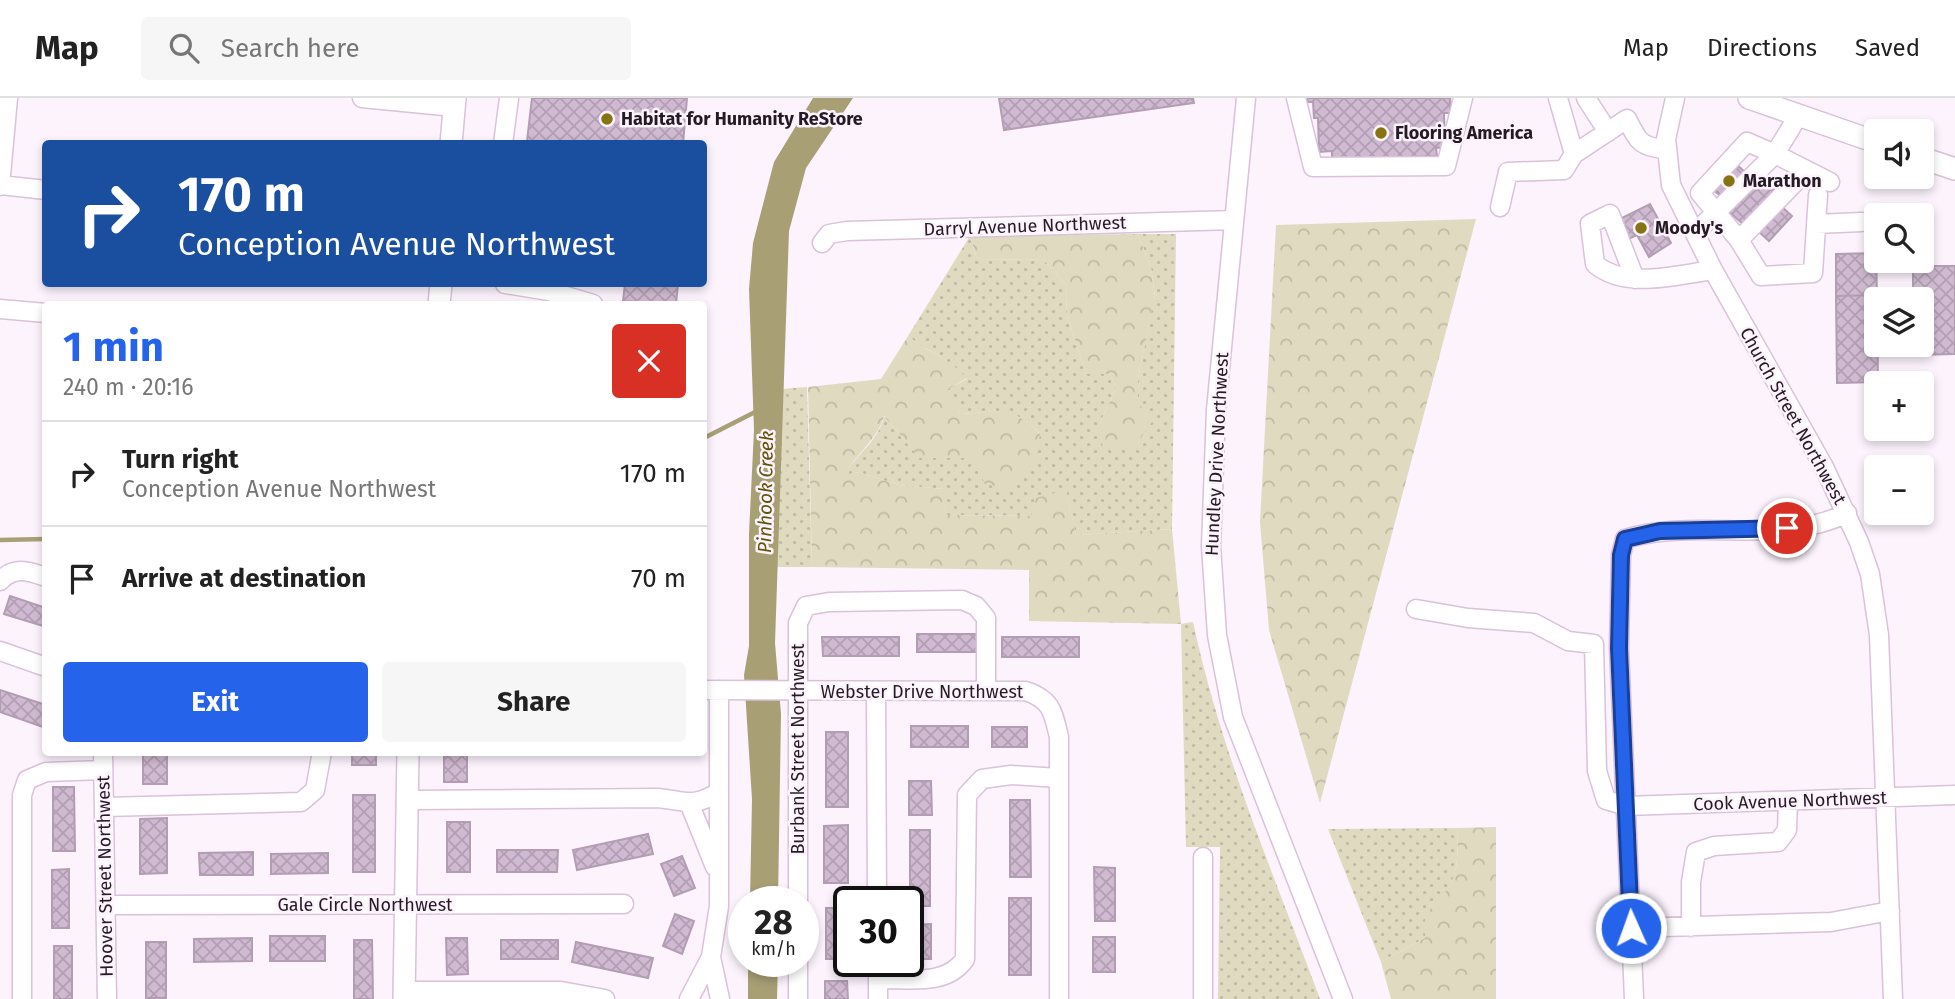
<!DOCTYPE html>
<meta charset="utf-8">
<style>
:root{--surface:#fff;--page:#f6f6f6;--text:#222;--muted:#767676;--line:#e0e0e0;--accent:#2563eb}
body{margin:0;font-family:"Fira Sans",sans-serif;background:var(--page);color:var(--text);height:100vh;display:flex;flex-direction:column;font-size:26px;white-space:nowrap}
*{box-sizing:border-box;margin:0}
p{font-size:23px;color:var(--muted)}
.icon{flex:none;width:38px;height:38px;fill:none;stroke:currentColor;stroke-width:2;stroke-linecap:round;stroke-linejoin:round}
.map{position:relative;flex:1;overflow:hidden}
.details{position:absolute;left:42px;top:203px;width:665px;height:455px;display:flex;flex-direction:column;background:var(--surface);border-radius:7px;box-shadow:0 4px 10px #0003}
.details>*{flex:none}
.hud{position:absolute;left:42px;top:42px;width:665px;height:147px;border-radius:7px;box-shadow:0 4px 10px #0003;background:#1a4fa0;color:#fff;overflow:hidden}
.tools{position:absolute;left:1864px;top:21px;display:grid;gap:14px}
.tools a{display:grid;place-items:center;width:70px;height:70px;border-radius:7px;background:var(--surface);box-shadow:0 4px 10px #0003;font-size:35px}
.speed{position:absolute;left:728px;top:788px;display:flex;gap:14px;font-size:35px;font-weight:700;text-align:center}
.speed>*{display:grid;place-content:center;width:91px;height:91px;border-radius:50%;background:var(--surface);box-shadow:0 4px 10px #0003;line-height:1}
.speed small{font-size:18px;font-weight:400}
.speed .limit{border:4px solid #111;border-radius:10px;background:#fff;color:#111}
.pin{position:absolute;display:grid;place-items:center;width:60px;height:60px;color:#fff;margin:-30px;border:4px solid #fff;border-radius:50%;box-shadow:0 2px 7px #0007}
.me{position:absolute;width:77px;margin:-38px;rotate:358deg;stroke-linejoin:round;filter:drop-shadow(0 0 5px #0008)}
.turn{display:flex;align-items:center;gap:24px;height:147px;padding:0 21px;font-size:32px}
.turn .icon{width:91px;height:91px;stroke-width:2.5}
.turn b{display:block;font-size:49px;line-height:60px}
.round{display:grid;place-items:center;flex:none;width:74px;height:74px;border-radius:7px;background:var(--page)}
.summary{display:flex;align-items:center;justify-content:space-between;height:119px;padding:0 21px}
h1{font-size:42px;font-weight:700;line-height:52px;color:var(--accent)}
.cta{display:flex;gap:14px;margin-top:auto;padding:14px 21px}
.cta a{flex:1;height:80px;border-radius:7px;background:var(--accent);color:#fff;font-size:28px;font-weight:700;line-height:80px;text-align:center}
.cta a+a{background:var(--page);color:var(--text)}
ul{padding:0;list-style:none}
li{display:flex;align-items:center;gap:21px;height:105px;padding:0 21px;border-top:2px solid var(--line)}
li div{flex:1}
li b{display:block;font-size:26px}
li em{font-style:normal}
header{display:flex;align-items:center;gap:42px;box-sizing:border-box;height:98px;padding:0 35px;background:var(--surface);border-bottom:2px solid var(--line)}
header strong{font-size:33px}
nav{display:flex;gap:38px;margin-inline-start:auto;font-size:24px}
.search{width:490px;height:63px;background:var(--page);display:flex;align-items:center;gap:18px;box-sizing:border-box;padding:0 24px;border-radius:7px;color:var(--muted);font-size:26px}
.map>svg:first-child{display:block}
.grass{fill:url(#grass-dots)}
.forest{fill:url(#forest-crowns)}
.water{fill:#a89f75}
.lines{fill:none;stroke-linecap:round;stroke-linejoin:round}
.stream{stroke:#a89f75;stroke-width:4.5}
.building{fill:url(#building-cross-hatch);stroke:#b39db3;stroke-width:2}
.minor-casing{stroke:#d9c2da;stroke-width:21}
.major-casing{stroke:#d9c2da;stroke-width:24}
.minor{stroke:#fff;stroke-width:18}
.major{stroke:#fff;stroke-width:21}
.route-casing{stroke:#184099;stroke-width:18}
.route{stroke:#2563eb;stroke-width:12}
.poi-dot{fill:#857314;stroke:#fcf3fc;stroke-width:2.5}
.labels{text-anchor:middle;stroke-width:5;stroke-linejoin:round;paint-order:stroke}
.poi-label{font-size:18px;font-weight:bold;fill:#241b24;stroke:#fcf3fc;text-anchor:start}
.street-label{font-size:18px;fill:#241b24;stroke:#fcf3fc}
.water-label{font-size:19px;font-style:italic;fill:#625409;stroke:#fcf3fc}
</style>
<header>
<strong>Map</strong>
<div class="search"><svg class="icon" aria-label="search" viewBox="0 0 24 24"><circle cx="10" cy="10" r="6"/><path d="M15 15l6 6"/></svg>Search here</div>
<nav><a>Map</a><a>Directions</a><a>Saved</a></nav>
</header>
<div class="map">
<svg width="1955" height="901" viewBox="0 0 1955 901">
<defs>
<pattern id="grass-dots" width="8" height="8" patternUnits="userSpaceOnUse" patternTransform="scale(1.75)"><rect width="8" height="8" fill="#e0dac0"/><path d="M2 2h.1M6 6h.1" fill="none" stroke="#c0baa5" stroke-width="1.8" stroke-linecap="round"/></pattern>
<pattern id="forest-crowns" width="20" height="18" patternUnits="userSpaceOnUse" patternTransform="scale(1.75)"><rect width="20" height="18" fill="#e0dac0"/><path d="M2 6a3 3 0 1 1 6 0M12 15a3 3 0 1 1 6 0" fill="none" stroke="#c0baa5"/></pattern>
<pattern id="building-cross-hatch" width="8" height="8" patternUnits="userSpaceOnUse" patternTransform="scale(1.75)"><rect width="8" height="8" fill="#d0bad1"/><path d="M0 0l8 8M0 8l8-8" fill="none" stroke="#b29fb3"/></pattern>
</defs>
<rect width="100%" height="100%" fill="#fcf3fc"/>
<!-- grass -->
<path class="grass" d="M1138,136H1176L1172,431L1076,437L1066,393L1031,418L946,417L944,391L899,387L858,374L843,378C856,357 880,341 884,318L920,360H972L1040,336C1012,307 998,314 960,316L946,292L967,281C945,256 930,257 908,238L970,138L977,161L1044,162L1066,187L1067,217L1086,276H1110L1116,290L1100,325L1138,304V280L1155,197L1151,170Z
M807,289L812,469H777L782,291Z
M1193,524C1222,658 1273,774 1320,901H1218L1220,749H1186L1181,526Z
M1458,730C1457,777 1459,782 1426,817L1425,840L1381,864L1328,731Z"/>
<!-- forest -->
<path class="forest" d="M1476,121L1320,705L1269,532L1260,424L1276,127Z
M1138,136L1151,170L1155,198L1138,280V304L1152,324L1135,348L1103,353L1100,325L1116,290L1110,276H1086L1067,217L1066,187L1044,162L977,161L970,138Z
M908,238C930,257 946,257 967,280L947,292L960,316C999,314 1011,306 1040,336L1036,366L1009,391L985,386L972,360H920L884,318C878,341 856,356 844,377L858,374L899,387L945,391L946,417L1031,418L1036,400L1066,392L1076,437L1172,431L1181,526L1029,523V472L812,469L808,289L881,281Z
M1496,729V901H1391L1381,864L1425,840V817C1459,782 1457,777 1458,730Z"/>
<!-- water -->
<path class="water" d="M813,0H853L806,70L789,133L775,545L781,616L778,803H750L752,701L744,577L749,548V436L754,332L749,191L753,145L774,64Z
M748,863H778L777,901H748Z"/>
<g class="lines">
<!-- stream -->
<path class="stream" d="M704,340L759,312
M0,442L46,441"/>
</g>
<!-- building -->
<path class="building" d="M532,0H687L683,46L527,43Z
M999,0H1193L1194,5L1004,32Z
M1307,0H1450V15H1444L1445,49L1436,50L1437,58L1332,62V53L1319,54L1318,20H1314L1313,4H1308Z
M1734,64L1746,75L1724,101L1711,90Z
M1758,78L1774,92L1743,126L1727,112Z
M1650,106L1671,145L1649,159L1637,137L1626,142L1616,123Z
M1780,107L1792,118L1769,143L1757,132Z
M1876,155L1877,197L1836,198V156Z
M1913,168H1955V256L1914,257V247H1922V201H1913Z
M625,186H678L676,206L623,203Z
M1877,197L1878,284L1837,285L1836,198Z
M10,498L46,510V529L4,516Z
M917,536H978V554H917Z
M822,539H899V558H823Z
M1002,539H1079V559H1002Z
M0,592L46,607V630L0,614Z
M911,628H968V649H911Z
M992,629H1027V649H992Z
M826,634H848V709H826Z
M143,654H167V686H143Z
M352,654H376V667H352Z
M444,654H467V684H444Z
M909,683H931L932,717H909Z
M53,689H74L75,753H53Z
M353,697H375V774H353Z
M1010,702H1030L1031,779H1010Z
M167,720V775L140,776V721Z
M447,724H470V774H447Z
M848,727V785H824V728Z
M910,732H930V808H910Z
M648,736L653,756L577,772L573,752Z
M497,752H558L557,774H497Z
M253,754V777H200L199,755Z
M328,755V775L271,776V756Z
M682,758L695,790L674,798L661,766Z
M1094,769L1115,770V823H1095Z
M69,771V830H52V772Z
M1009,800H1031V877H1009Z
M826,810H846V861H826Z
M675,816L694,823L682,856L663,848Z
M931,826V861H911V827Z
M270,838H325V863H270Z
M1093,839H1115V874H1093Z
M252,840V863L194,864V841Z
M446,840H467L468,876L447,877Z
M354,842H372L373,901H354Z
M501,842H558V861H501Z
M146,844H166V900H146Z
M576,844L653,860L648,880L572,864Z
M54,848H72V901H54Z
M825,883H847L848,901H825Z"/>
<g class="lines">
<defs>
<path id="minor" d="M362,0L454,9
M1246,0L1216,312L1211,448L1217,537L1233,619L1343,901
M1296,0L1313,69L1446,68L1463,0
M1586,0L1608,34
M1675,0L1666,41L1671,87L1713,172L1824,369L1859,444L1870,476L1879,537L1893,901
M1798,18L1775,56L1747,44L1700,95L1739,142L1761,178L1813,175L1818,97
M503,46L509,0
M1574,56L1627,21C1638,43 1640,49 1665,51
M0,87L46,92
M0,88L8,0
M1500,109L1508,74L1564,72L1574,56L1558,0
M1816,126L1862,124
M1695,135L1775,56L1830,84
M1739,142L1805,74
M822,145L829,136L847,133L1234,122
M1635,181L1610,116L1590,126L1595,166C1626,192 1675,177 1713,172
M505,186L549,193L593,206
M0,211L46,215
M0,483C14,468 28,473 46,479
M1416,511L1468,520L1534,525L1568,543L1594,546L1597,673L1606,702L1626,708L1955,697
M0,553L46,569
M704,592L1026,593C1052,602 1053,614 1059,639V901
M876,593L877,803
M103,654L107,901
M407,702L658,700C687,703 692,710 719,694
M690,707L715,769
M104,709L301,704L315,692L322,654
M1203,759V901
M798,803V525L806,508L829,504L962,502L976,508L986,520V592
M106,807L624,806
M1691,829V784L1696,754L1714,748L1778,744L1787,732L1788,704
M1631,830L1831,824L1890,813
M711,859L720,901
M878,863V901
M878,881C908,880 946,889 965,861L967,697L982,681L1011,677L1059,680
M404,893H561L605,901
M22,901V697L27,682L46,674L103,672
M689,901L711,859L719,808V592
M798,901V863
M1634,901L1619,550L1621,457L1625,441C1696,419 1779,449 1847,415"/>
<path id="major" d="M1749,0L1876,44
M451,46L455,0
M1922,60L1955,71
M439,206L441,186
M404,901L408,654"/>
</defs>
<!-- minor casing -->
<use href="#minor" class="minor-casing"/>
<!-- major casing -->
<use href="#major" class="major-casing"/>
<!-- minor -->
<use href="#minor" class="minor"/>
<!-- major -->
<use href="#major" class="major"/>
</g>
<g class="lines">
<defs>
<path id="route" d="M1631,830L1619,550L1621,457L1625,441L1660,433L1787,430"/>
</defs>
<!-- route casing -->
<use href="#route" class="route-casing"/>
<!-- route -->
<use href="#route" class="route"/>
</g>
<!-- markers -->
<g class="poi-dot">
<circle cx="607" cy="21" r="7"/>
<circle cx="1381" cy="35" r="7"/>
<circle cx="1729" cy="83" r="7"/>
<circle cx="1641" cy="130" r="7"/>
</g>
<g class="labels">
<!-- poi labels -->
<g class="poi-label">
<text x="621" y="27">Habitat for Humanity ReStore</text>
<text x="1395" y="41">Flooring America</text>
<text x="1743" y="89">Marathon</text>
<text x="1655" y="136">Moody's</text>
</g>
<!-- street labels -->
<g class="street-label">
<text transform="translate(1025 128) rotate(-2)" y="6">Darryl Avenue Northwest</text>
<text transform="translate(1793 318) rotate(61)" y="6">Church Street Northwest</text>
<text transform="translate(1217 356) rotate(-87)" y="6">Hundley Drive Northwest</text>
<text x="922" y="600">Webster Drive Northwest</text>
<text transform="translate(798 651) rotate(-90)" y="6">Burbank Street Northwest</text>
<text transform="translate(1790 703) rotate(-2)" y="6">Cook Avenue Northwest</text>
<text transform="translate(105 778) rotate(-91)" y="6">Hoover Street Northwest</text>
<text x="365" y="813">Gale Circle Northwest</text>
</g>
<!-- water labels -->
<g class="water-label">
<text transform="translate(765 394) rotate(-89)" y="7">Pinhook Creek</text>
</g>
</g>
</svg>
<div class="tools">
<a><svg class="icon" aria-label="sound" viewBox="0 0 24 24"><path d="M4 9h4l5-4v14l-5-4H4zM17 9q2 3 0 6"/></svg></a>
<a><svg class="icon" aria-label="search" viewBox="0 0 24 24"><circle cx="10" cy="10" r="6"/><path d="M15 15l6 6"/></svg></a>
<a><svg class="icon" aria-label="layers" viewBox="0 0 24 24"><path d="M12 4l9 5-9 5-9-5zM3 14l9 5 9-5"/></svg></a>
<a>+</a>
<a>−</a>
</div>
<div class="speed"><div>28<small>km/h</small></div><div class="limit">30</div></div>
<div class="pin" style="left:1787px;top:430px;background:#d93025"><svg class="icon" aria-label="arrive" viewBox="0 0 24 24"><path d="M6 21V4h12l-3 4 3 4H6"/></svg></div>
<svg class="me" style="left:1631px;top:830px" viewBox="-20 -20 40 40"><circle r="17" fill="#2563eb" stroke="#fff" stroke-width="3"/><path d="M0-11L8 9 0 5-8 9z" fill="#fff"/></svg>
<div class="hud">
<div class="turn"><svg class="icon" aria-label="right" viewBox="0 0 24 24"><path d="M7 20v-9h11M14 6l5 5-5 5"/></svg><div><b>170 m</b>Conception Avenue Northwest</div></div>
</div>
<section class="details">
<div class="summary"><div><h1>1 min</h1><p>240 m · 20:16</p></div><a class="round" style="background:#d93025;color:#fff"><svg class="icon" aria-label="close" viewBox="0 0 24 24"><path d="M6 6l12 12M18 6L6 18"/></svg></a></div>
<ul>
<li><svg class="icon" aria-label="right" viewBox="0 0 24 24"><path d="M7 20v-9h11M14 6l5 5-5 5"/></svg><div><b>Turn right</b><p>Conception Avenue Northwest</p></div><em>170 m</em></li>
<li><svg class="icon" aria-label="arrive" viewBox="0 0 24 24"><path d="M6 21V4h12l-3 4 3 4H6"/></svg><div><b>Arrive at destination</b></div><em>70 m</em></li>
</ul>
<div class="cta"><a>Exit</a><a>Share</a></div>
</section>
</div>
